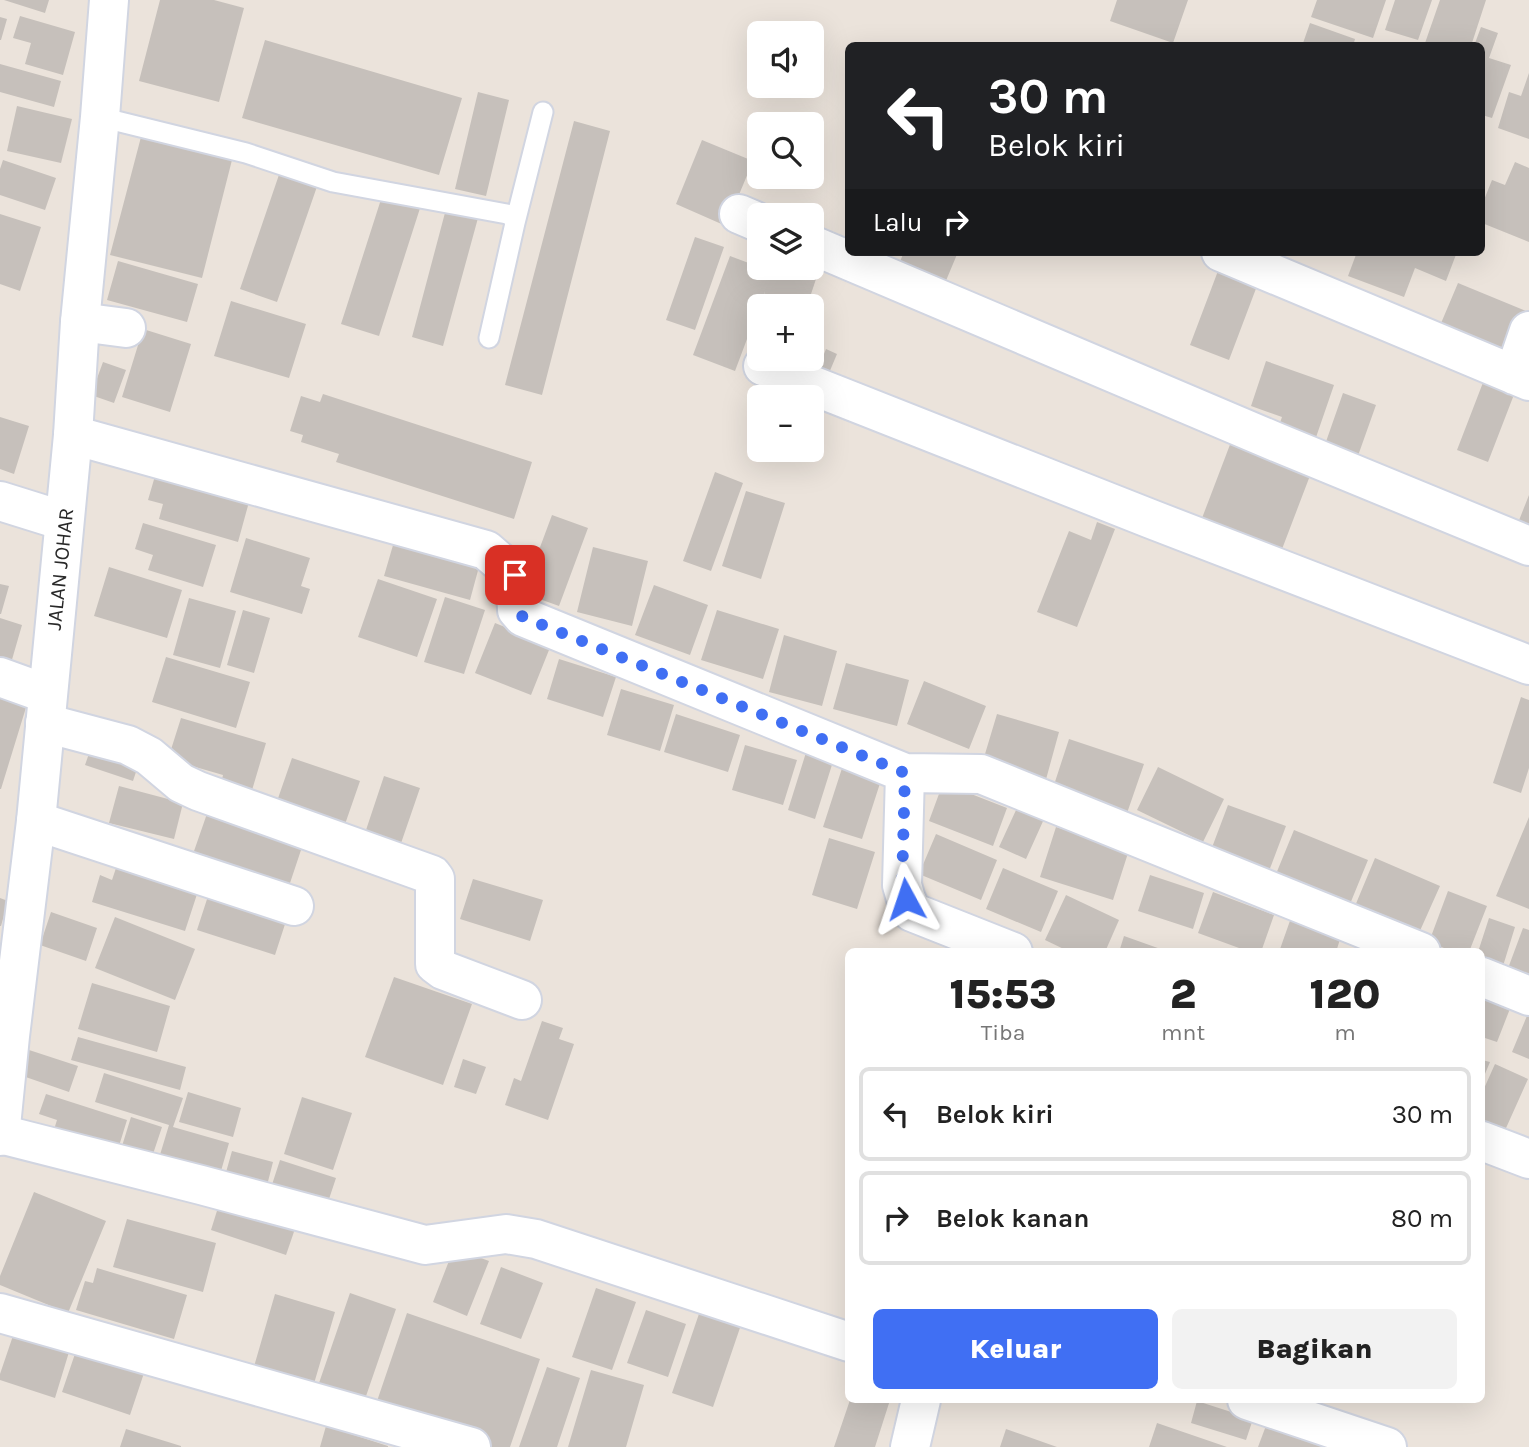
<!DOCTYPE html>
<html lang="id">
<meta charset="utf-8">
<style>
:root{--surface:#fff;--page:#f2f2f2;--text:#222;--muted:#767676;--line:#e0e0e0;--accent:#406ff3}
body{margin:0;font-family:Karla,sans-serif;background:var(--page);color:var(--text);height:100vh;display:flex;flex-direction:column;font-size:26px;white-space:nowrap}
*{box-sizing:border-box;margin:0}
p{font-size:23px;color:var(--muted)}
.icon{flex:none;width:38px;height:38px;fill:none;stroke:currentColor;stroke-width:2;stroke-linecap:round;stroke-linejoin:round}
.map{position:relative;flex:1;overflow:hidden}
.panel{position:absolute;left:845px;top:948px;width:640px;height:455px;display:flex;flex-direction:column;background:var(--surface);border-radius:10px;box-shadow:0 7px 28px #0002}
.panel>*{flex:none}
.top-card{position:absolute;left:845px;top:42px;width:640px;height:214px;border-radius:10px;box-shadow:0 7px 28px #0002;background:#202124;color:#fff;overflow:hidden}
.fabs{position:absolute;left:747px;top:21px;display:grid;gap:14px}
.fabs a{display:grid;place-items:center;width:77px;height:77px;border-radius:10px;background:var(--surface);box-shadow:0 7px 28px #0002;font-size:35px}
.pin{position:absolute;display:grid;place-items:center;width:60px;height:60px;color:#fff;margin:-30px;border-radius:14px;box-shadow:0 4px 10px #0006}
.me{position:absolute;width:77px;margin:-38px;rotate:355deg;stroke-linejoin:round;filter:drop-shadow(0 0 5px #0008)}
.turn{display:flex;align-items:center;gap:24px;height:147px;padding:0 28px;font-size:32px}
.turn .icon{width:91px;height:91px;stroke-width:2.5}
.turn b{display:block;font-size:49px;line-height:60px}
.then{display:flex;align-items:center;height:66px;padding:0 28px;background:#0003;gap:14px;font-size:26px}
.eta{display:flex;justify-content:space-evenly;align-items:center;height:119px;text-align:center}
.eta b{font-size:42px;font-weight:800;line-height:49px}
.cta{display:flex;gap:14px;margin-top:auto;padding:14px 28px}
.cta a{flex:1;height:80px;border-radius:10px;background:var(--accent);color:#fff;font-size:28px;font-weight:800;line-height:80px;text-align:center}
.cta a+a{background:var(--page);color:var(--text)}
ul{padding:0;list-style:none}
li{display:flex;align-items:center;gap:21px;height:94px;margin:0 14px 10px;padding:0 14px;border:4px solid var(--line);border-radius:10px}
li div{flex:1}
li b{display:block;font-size:26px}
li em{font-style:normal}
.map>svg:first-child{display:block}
.building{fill:#c6c0bb}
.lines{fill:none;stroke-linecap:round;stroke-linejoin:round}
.service-casing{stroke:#d1d5e1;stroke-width:23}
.minor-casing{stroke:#d1d5e1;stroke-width:42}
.tertiary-casing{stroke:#d1d5e1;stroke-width:42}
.service{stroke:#fff;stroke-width:19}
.minor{stroke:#fff;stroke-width:38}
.tertiary{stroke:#fff;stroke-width:38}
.route{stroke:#406ff3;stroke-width:12;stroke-dasharray:0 21.6}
.labels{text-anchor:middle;stroke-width:6;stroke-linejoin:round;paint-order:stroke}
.street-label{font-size:21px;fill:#292929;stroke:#fff}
</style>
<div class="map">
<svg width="1529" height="1447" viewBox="0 0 1529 1447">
<rect width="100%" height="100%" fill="#ebe3db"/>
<!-- building -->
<path class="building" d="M4,0H49L45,13Z
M160,0H214L244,8L219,102L139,81Z
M1117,0H1188L1173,43L1110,21Z
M1317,0H1386L1373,38L1311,17Z
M1395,0H1432L1418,40L1385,30Z
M1440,0H1486L1471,46H1424Z
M20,16L75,32L63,75L25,64L31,43L13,38Z
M0,17L7,19L1,40H0Z
M1310,23L1355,39L1353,46H1302Z
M1481,27L1498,33L1489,58L1511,65L1492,118L1482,115V46H1474Z
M265,40L462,98L439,175L242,118Z
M0,64L61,81L54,107L0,92Z
M1529,73V139L1498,128L1509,92L1521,96Z
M478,92L509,100L486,196L455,189Z
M17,106L72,119L61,163L7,151Z
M574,121L610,131L542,395L505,385Z
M141,137L232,160L202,278L110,255Z
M702,140L753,161L726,226L676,204Z
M3,160L56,178L45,210L0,195V169Z
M1515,162L1529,168V242L1482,223V205L1492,180L1505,185Z
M283,163L321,175L277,302L240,289Z
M384,190L422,202L379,336L341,324Z
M446,209L478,218L443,346L412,337Z
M0,214L41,227L20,291L0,284Z
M695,237L724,247L695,330L666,320Z
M904,252H958L940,295L894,276Z
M1357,252H1457L1446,281L1415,268L1404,297L1348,276Z
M730,256L773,272L774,268H802L818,273L807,306H761L765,291L735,371L693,355Z
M118,261L198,284L187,322L107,300Z
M1221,263L1260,278L1229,360L1190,345Z
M1458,283L1526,311L1507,357L1439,328Z
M231,301L306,324L289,378L214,356Z
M760,311V350L747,345Z
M143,329L191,344L170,412L122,397Z
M826,349L837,354L829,373L818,369Z
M1266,361L1334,385L1313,446L1276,434L1282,417L1251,406Z
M103,362L126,370L114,403L91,395Z
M1489,367L1520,379L1488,462L1457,450Z
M1343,393L1376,405L1354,467L1321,456Z
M323,394L532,462L514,519L336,462L339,454L301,442L303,435L290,431L301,396L320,402Z
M0,417L29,426L14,474L0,469Z
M1231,442L1311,473L1279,557L1199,526Z
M715,472L743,483L711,571L683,561Z
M155,476L249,502L238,542L159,519L163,504L148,500Z
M746,491L785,503L761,579L722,566Z
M1529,495V534L1516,528Z
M552,515L588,528L559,606L523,593Z
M1097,522L1115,529L1077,627L1037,612L1069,531L1091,540Z
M143,523L216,545L203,587L148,570L153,555L135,549Z
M398,528L483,552L470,600L384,576Z
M246,538L310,558L301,586L310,589L302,614L230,592Z
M593,547L648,561L632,626L577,612Z
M109,567L182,590L167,638L94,616Z
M378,579L437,599L417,657L358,637Z
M0,584L9,586L1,614H0Z
M654,585L708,605L690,655L635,635Z
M445,597L485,610L464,674L424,662Z
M189,598L236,611L220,668L173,655Z
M243,610L270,618L254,673L227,665Z
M717,610L779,629L763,679L701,660Z
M0,618L22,625L9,670L0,668Z
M495,623L551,645L531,695L475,673Z
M784,635L837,651L822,706L769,692Z
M166,657L250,682L236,728L152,702Z
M559,659L616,677L603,717L547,699Z
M846,663L909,680L897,726L833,709Z
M924,681L986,706L969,749L907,724Z
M621,689L674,705L660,751L607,735Z
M0,692L28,701L1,789H0Z
M1521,697L1529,700V768L1521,793L1493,783Z
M676,714L740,735L728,772L664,752Z
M997,714L1059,732L1045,783L982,764Z
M181,718L266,743L250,797L220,788L223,775L168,759Z
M1069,739L1144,764L1126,816L1052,791Z
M809,743L836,752L815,819L788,810Z
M92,745L140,760L133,781L85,765Z
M745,745L797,760L783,805L732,790Z
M292,758L360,781L343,830L275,807Z
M845,759L884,771L862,839L823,827Z
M1158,767L1224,799L1203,842L1137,810Z
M384,776L420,788L399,849L364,836Z
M943,783L1007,808L993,846L929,821Z
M119,786L183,803L174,839L109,823Z
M1023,795L1049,808L1026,859L999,847Z
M210,805L303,844L289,886L193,854Z
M1228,805L1286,826L1266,879L1208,858Z
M1529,817V909L1496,896Z
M1056,827L1129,850L1113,900L1040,877Z
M1294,830L1368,860L1350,904L1276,874Z
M936,834L997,860L981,900L919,874Z
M829,838L875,852L857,909L812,895Z
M1375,858L1440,886L1419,933L1355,906Z
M119,859L200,885L185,931L92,902L100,875L112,880Z
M1003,868L1058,891L1041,932L986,909Z
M1150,875L1204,893L1193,929L1138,911Z
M473,879L543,900L530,941L460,919Z
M1448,891L1487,906L1469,952H1454L1429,942Z
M1213,892L1274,915L1261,952H1250L1198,933Z
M209,893L287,918L275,955L197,930Z
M1066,895L1119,920L1105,952H1070L1045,940Z
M0,898L8,901L1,926H0Z
M51,912L97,928L86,961L40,945Z
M1292,915L1342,933L1336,952H1279Z
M115,917L195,949L175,1000L95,968Z
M1489,918L1515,927L1503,966L1482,960V952H1478Z
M1523,928L1529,930V979L1507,971Z
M1124,936L1169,952H1119Z
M394,977L472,1004L443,1085L365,1057Z
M92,983L170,1006L157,1052L78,1029Z
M1482,989L1513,1001L1497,1042L1482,1037Z
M1529,1011V1059L1512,1052Z
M542,1021L563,1028L559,1039L574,1044L548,1120L505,1105L514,1078L521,1081Z
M78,1037L186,1067L180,1090L71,1060Z
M26,1049L78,1066L69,1092L17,1074Z
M463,1059L486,1067L476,1094L454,1087Z
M1482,1060L1490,1062L1482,1081Z
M1495,1064L1528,1079L1502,1137L1482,1128V1093Z
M104,1073L183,1098L173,1127L229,1143L217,1185L156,1168L169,1125L95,1102Z
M188,1092L241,1108L233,1137L179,1122Z
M46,1094L127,1120L115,1159L51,1139L57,1120L39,1114Z
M302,1097L352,1113L333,1170L284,1154Z
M131,1117L162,1127L148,1169L118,1159Z
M232,1151L273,1162L263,1201L221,1190Z
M280,1160L336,1178L323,1217L267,1200Z
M34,1192L106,1221L68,1313L0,1285V1276Z
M221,1198L297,1223L286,1255L211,1230Z
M127,1219L216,1243L203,1292L113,1267Z
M454,1248L489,1261L467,1316L433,1302Z
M501,1267L543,1283L521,1339L480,1324Z
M97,1268L187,1295L174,1339L76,1310L85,1281L93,1283Z
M596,1288L636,1302L612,1370L572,1357Z
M350,1293L396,1309L365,1399L319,1383Z
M275,1294L335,1312L313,1387L253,1370Z
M702,1305L743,1319L713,1407L672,1393Z
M646,1310L686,1324L668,1377L627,1363Z
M407,1313L540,1359L510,1447H491L375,1407Z
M17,1324L69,1352L55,1398L0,1380V1374Z
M78,1345L146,1367L130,1415L62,1392Z
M547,1367L580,1378L557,1447H519Z
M591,1370L644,1385L626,1447H568Z
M850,1400H890L875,1447H834Z
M1197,1401L1253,1419L1246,1440L1191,1423Z
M1157,1423L1227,1447H1149Z
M1267,1423L1331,1447H1258Z
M326,1426L388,1446V1447H320Z
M126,1429L181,1446V1447H120Z
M1006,1429L1057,1447H1000Z"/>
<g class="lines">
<defs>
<path id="service" d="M100,117L246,153L333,182L507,214L513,217L515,223L489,338
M515,223L543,112"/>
<path id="minor" d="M739,214L760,223
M812,245L1276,442L1529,546
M1221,252L1529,381
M80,322L126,328
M763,366L1151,519L1529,665
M1514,375L1529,331
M73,435L486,550L515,575L517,610L523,617L905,773L981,774L1421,952
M0,501L64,521
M0,677L47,694
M45,723L128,745L149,756L181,783L198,791L432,875L435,879V964L443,970L522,1000
M905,773L902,885L906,899L912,912L1013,952
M36,821L294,906
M1482,977L1529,996
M0,1134L201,1185L425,1245L506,1234L536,1239L849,1342
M1482,1141L1529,1159
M0,1313L471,1447
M1247,1400L1387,1447
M910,1447L921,1400"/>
<path id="tertiary" d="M0,1136L10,1036L36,821L73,435L80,322L100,117L109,0"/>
</defs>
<!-- service casing -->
<use href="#service" class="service-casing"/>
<!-- minor casing -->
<use href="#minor" class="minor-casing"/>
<!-- tertiary casing -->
<use href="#tertiary" class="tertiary-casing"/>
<!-- service -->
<use href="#service" class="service"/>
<!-- minor -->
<use href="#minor" class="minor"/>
<!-- tertiary -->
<use href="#tertiary" class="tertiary"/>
</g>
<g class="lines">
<!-- route -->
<path class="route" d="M515,575L517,610L523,617L905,773L902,885L906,899"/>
</g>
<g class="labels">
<!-- street labels -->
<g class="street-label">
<text transform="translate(60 569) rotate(-84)" y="7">JALAN JOHAR</text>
</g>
</g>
</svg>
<div class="fabs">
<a><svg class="icon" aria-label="sound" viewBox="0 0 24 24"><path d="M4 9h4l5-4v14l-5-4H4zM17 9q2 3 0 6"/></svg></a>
<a><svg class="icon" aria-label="search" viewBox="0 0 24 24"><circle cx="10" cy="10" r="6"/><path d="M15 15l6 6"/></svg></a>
<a><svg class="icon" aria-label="layers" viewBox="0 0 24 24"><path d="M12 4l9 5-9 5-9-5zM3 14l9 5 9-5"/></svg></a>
<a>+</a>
<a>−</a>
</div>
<div class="pin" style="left:515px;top:575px;background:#d93025"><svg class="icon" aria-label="arrive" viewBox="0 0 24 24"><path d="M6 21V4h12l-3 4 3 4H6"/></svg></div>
<svg class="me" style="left:906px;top:899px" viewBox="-20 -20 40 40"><path d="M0-17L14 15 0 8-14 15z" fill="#406ff3" stroke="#fff" stroke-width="4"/></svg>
<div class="top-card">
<div class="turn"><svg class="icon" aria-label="left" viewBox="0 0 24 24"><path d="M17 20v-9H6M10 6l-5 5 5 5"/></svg><div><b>30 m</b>Belok kiri</div></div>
<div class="then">Lalu<svg class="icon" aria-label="right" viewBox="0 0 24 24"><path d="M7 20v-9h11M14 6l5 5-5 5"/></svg></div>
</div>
<section class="panel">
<div class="eta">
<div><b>15:53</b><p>Tiba</p></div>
<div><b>2</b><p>mnt</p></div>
<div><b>120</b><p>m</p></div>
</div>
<ul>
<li><svg class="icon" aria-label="left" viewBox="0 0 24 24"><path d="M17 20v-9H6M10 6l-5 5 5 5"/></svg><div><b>Belok kiri</b></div><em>30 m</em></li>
<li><svg class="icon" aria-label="right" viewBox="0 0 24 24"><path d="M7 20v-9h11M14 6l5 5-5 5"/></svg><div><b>Belok kanan</b></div><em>80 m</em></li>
</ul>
<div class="cta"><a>Keluar</a><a>Bagikan</a></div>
</section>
</div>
